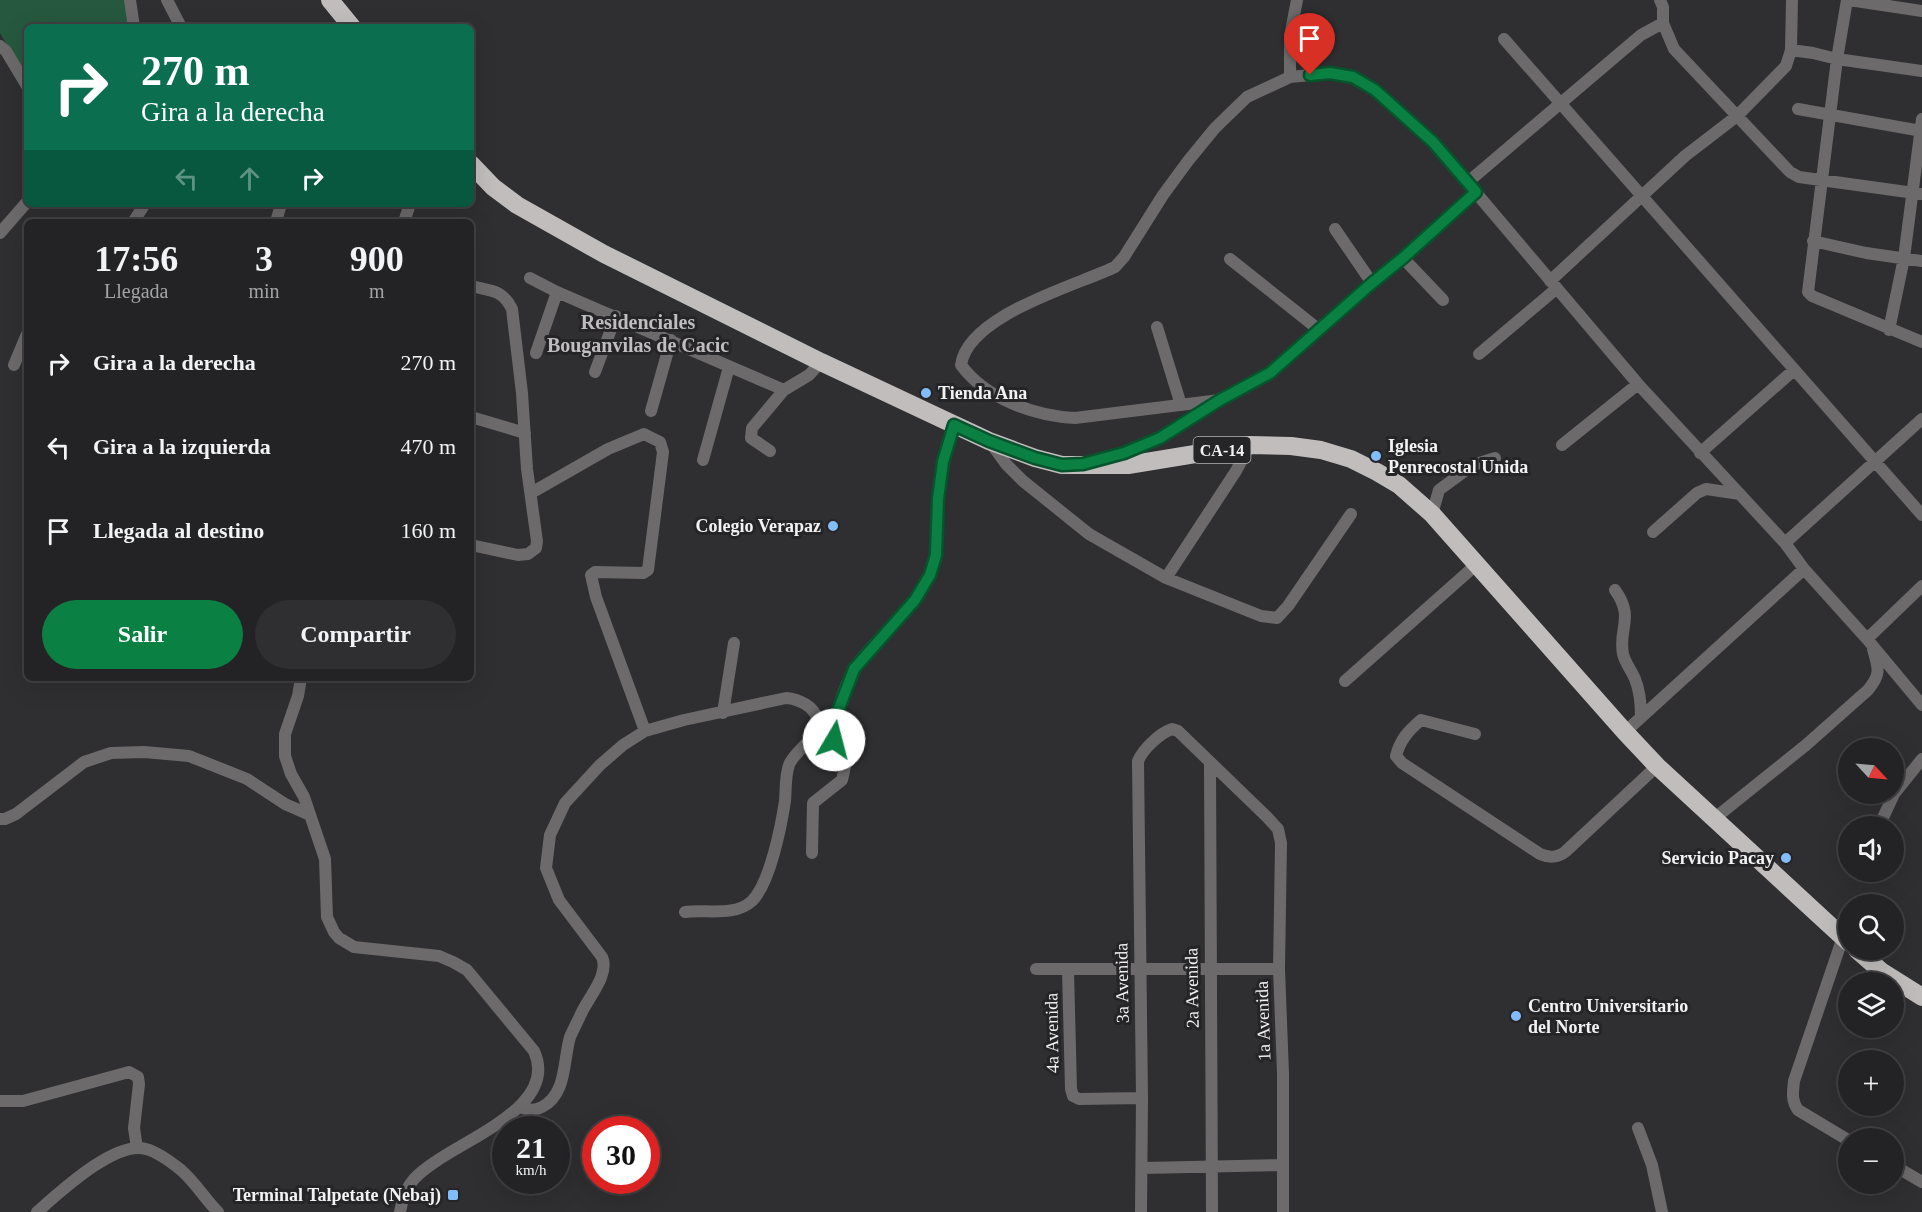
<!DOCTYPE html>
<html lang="es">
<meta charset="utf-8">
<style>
:root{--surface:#232224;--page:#2f2f31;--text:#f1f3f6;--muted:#a3a4a6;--line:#403f41;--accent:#0b8043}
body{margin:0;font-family:Georgia,serif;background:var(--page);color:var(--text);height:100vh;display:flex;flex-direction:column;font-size:22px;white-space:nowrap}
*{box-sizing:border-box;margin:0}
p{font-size:20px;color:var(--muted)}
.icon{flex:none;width:33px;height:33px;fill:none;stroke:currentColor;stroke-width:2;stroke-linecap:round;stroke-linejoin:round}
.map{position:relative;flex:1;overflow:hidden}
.details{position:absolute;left:24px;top:219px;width:450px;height:462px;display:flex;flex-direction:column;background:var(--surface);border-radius:9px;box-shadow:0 6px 24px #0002,0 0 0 2px var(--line)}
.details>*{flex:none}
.hud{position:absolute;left:24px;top:24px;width:450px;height:183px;border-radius:9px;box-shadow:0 6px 24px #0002,0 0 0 2px var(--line);background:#0b6e4f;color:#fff;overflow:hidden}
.needle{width:39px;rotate:116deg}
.controls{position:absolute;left:1838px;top:738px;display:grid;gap:12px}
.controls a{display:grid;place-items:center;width:66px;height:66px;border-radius:50%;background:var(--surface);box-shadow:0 6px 24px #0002,0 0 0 2px var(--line);font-size:30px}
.speed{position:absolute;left:492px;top:1116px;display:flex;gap:12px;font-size:30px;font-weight:700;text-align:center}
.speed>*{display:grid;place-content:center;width:78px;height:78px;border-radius:50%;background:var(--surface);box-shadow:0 6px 24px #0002,0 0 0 2px var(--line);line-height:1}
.speed small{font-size:15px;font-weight:400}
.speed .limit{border:9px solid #d22;background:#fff;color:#111}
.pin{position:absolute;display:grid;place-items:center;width:51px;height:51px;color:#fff;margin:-62px -26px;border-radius:50% 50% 50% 0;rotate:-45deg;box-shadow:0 0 6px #0007}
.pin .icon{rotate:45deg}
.me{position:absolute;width:66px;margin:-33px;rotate:8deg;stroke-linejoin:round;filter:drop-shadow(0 0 4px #0008)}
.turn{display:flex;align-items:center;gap:21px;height:126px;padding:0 18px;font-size:27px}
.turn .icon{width:78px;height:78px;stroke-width:2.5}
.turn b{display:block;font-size:42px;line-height:51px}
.lanes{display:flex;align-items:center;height:57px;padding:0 18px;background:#0003;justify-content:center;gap:30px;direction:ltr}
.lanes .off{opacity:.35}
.eta{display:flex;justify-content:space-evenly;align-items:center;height:102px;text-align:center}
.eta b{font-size:36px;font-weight:600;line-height:42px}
.button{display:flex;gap:12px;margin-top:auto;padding:12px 18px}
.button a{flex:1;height:69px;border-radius:36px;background:var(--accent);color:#fff;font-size:24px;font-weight:600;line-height:69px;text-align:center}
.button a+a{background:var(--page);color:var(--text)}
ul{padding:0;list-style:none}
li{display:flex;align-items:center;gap:18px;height:84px;padding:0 18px}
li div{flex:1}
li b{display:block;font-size:22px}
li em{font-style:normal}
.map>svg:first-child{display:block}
.green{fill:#26583f}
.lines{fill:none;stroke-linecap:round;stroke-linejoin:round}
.minor{stroke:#6c6a6a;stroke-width:12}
.highway{stroke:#c1bdbd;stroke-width:18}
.route-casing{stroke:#07532c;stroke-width:15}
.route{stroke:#0b8043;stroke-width:10}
.poi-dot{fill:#82bcfa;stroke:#252426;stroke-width:2}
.labels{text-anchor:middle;stroke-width:6;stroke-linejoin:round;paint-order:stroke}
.shield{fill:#252426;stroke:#b5b4b6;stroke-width:1.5}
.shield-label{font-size:16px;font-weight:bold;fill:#f3f2f3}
.poi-label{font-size:18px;font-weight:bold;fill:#f3f2f3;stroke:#252426;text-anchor:start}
.street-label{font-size:18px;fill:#f3f2f3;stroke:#252426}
.neighbourhood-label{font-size:20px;font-weight:bold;fill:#bfbdbf;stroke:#252426}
</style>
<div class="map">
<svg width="1922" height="1212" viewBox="0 0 1922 1212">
<rect width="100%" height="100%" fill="#2f2e30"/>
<!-- green -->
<path class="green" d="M0,0H131V27H27V80L0,33Z"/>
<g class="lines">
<!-- minor -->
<path class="minor" d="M130,0L134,27
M167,0L181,27
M1660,0L1663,7V23L1674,49L1790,172L1799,177L1922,194
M1847,0L1837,59L1808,292L1812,296L1922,342
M1849,0L1922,11
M1504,39L1922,515
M0,46L6,51L27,86
M1791,50L1813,53L1837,59L1922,71
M1290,77V36L1297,0
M1798,109L1922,131
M1468,182L1641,35L1663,23
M133,222L145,204
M276,222L281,204
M404,222L410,204
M1335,229L1372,283
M0,233L27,202
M1813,241L1866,253L1922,261
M1403,258L1443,300
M1230,259L1318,329
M530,278L557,292L784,390
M1550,281L1685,156L1737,116L1786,66L1791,50L1792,0
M471,286C491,291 502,289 512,309L522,393L527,469L537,541L536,548L528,554L518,555L471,545
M1157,327L1181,405
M1889,330L1904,258L1922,119
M536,353L557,292
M1479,354L1556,289
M14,365L27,334
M595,372L616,316
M1220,400L1075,418C1035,416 986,399 961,365C968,315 1075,286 1115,267L1124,257L1163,195L1188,161L1215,128L1247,97L1290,77L1331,73L1353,77L1375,90L1433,142L1638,384L1785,543L1804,569L1867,639L1922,705
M651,411L671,340
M471,417L525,433
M990,442L1006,464L1023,481L1089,534L1166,578L1261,616L1277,618L1288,606L1351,514
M1562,445L1638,384
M770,451L751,438L752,428L784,390L809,375L821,362
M1700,453L1794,370
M703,460L729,367
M1099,460L1124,453L1160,438L1220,400L1270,373L1372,283L1403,258L1476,192
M531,493L608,449L644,434L660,442L663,452L648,570L643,573L595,572L591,575L596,597L645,731
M1432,514L1439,490L1473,465L1495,458
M1653,532L1697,493L1706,489L1740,494
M1785,543L1922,419
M1166,578L1236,471L1250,445
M1615,590C1635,618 1618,628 1623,654C1625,663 1632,671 1635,679C1640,691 1641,704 1641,717
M1867,639L1922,586
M301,678L298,696L285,734V756L291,774L304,797L325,859L327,917L334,932L339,938L354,947L439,956L453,962L467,970L534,1051C562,1112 446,1143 414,1179C406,1188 402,1200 400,1212
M1345,681L1477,564
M723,713L734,643
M1625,732L1804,569
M1475,734L1421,720C1408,731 1400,740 1396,756L1402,763L1540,854C1549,858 1557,858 1565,852L1657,766
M1210,764L1212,1212
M1715,818L1806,745L1868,690C1882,673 1878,668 1873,649
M0,819H5L16,814L84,762L111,753L144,752L189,756L247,779L285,804L310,815
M1881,822L1894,794L1922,759
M812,853L813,803L842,780L847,758L834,740L833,730C837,710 846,678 859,662C880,634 918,606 931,573C940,551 936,525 938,501C940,474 947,450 954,425
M1843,937L1794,1081C1793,1092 1791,1100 1798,1110L1848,1140
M1036,969H1279
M1068,970L1071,1089L1073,1096L1079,1099L1142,1098
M0,1101H23L129,1072L138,1077L139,1084L134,1128L137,1148
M520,1106C527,1111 534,1111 542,1107C567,1094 563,1061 570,1037C573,1030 577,1023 580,1016C587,999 610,975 602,957L559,900L546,868L550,835L565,803L600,765L623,745L645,731L684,720L786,698C799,699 814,706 818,720C822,735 793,752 789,765C785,776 786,790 785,801C781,827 770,883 752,901C735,917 705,909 685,912
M1638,1128L1652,1165L1662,1212
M1893,1165L1922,1182
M1142,1168L1283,1165
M37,1212C59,1193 115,1140 146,1149C158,1152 171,1162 181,1170C195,1182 205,1199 218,1212
M1141,1212L1142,1098L1138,761C1143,749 1160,733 1172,729L1178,731L1267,817L1278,829L1281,843L1279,969L1283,1073V1212"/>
<!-- highway -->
<path class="highway" d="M330,0L352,27
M471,164L493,187L517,205L604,254L821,362L989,441L1035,458L1062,465H1128L1250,445L1291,446L1321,450L1351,459L1377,472L1399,485L1432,514L1625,732L1657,766L1848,942
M1857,950L1881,971L1922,997"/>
</g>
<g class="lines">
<defs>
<path id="route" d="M834,740L833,730L835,719L854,669L915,600L930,575L936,555L938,499L943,462L954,425L989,441L1035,458L1062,465L1083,464L1124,453L1160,438L1220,400L1270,373L1372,283L1403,258L1476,192L1433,142L1375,90L1353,77L1330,73L1310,75"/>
</defs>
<!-- route casing -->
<use href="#route" class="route-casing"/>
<!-- route -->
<use href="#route" class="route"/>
</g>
<!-- markers -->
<g class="poi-dot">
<circle cx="926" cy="393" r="6"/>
<circle cx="1376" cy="456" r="6"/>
<circle cx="833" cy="526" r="6"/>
<circle cx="1786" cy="858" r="6"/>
<circle cx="1516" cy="1016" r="6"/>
<rect x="447" y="1189" width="12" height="12" rx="3"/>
</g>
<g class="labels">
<!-- shield labels -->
<rect class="shield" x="1193.5" y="437" width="57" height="26" rx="4.5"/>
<g class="shield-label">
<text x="1222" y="456">CA-14</text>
</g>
<!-- poi labels -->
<g class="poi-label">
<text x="938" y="399">Tienda Ana</text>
<text x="1388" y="452">Iglesia<tspan x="1388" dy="21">Penrecostal Unida</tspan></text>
<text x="821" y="532" text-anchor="end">Colegio Verapaz</text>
<text x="1774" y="864" text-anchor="end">Servicio Pacay</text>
<text x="1528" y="1012">Centro Universitario<tspan x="1528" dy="21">del Norte</tspan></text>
<text x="441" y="1201" text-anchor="end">Terminal Talpetate (Nebaj)</text>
</g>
<!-- street labels -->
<g class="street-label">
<text transform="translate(1122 983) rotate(-91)" y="6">3a Avenida</text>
<text transform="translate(1192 988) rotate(-91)" y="6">2a Avenida</text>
<text transform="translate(1263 1021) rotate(-92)" y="6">1a Avenida</text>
<text transform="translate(1052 1033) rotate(-91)" y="6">4a Avenida</text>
</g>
<!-- neighbourhood labels -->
<g class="neighbourhood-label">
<text x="638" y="329">Residenciales<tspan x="638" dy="23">Bouganvilas de Cacic</tspan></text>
</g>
</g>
</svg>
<div class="controls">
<a><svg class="needle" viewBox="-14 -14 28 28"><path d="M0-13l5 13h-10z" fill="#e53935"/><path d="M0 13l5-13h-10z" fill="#a3a4a6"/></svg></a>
<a><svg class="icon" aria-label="sound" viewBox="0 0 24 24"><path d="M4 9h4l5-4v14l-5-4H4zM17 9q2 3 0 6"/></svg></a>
<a><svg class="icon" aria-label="search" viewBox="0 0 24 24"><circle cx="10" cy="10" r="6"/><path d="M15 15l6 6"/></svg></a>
<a><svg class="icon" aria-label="layers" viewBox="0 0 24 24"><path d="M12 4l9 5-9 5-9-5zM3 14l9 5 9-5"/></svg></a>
<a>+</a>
<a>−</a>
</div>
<div class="speed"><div>21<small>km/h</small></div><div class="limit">30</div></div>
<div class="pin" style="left:1310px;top:75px;background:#d93025"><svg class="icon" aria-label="arrive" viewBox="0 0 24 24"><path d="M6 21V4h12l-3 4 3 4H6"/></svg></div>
<svg class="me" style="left:834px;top:740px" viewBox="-20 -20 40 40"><circle r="19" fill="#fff"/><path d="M0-13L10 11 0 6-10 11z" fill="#0b8043"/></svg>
<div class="hud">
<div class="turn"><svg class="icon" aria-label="right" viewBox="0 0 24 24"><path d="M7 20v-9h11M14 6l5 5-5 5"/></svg><div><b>270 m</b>Gira a la derecha</div></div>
<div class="lanes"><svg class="icon off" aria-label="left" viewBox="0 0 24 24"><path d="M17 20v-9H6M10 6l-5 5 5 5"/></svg><svg class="icon off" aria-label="ahead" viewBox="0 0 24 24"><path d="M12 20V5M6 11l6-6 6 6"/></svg><svg class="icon" aria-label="right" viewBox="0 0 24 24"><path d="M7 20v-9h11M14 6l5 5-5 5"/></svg></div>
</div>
<section class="details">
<div class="eta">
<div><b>17:56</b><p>Llegada</p></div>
<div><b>3</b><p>min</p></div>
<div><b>900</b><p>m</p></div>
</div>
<ul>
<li><svg class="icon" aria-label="right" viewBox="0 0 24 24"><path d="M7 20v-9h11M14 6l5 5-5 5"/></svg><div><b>Gira a la derecha</b></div><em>270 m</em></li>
<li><svg class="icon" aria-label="left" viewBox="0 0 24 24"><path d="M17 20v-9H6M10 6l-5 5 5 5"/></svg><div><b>Gira a la izquierda</b></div><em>470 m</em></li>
<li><svg class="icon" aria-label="arrive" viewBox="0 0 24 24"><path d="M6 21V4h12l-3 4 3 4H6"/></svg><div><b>Llegada al destino</b></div><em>160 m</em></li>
</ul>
<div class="button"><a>Salir</a><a>Compartir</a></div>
</section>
</div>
